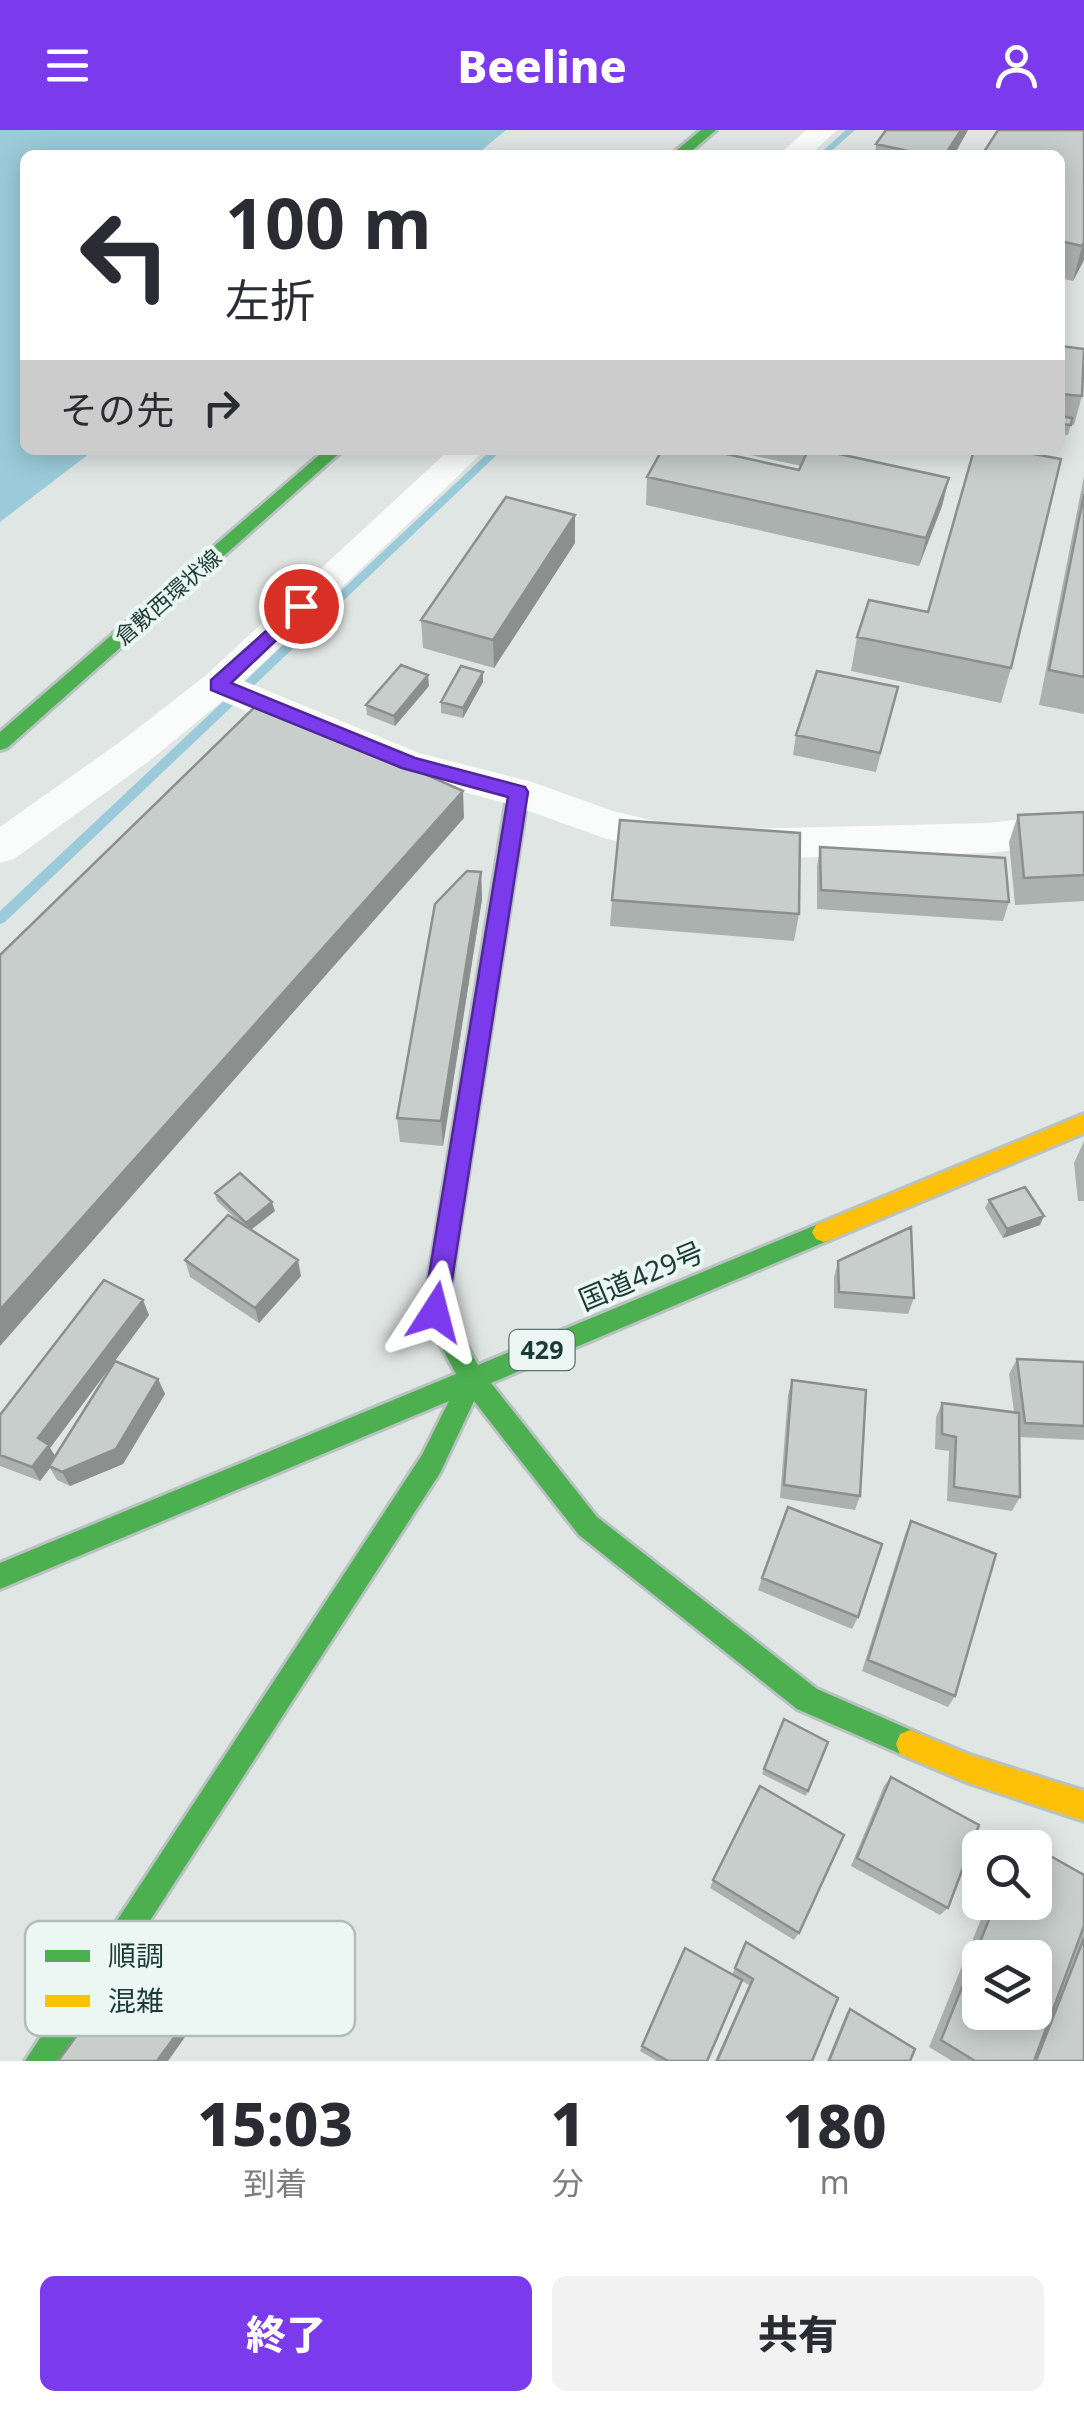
<!DOCTYPE html>
<html lang="ja">
<meta charset="utf-8">
<style>
:root{--surface:#fff;--page:#f2f2f3;--text:#2b2b33;--muted:#7c7c81;--accent:#7c3aed}
body{margin:0;font-family:"Noto Sans","Noto Sans JP",sans-serif;background:var(--page);color:var(--text);height:100vh;display:flex;flex-direction:column;font-size:38px;white-space:nowrap}
*{box-sizing:border-box;margin:0}
p{font-size:32px;color:var(--muted)}
.icon{flex:none;width:55px;height:55px;fill:none;stroke:currentColor;stroke-width:2;stroke-linecap:round;stroke-linejoin:round}
.map{position:relative;height:1931px;overflow:hidden}
.side{display:flex;flex-direction:column;background:var(--surface);flex:1}
.side>*{flex:none}
.banner{position:absolute;left:20px;top:20px;width:1045px;height:305px;border-radius:15px;box-shadow:0 5px 25px #0003;background:#fff;color:var(--text);overflow:hidden}
.buttons{position:absolute;left:962px;top:1700px;display:grid;gap:20px}
.buttons a{display:grid;place-items:center;width:90px;height:90px;border-radius:15px;background:var(--surface);box-shadow:0 5px 25px #0003;font-size:50px}
.pin{position:absolute;display:grid;place-items:center;width:85px;height:85px;color:#fff;margin:-42px;border:5px solid #fff;border-radius:50%;box-shadow:0 2px 10px #0007}
.me{position:absolute;width:110px;margin:-55px;rotate:9deg;stroke-linejoin:round;filter:drop-shadow(0 0 8px #0008)}
.turn{display:flex;align-items:center;gap:35px;height:210px;padding:0 40px;font-size:45px}
.turn .icon{width:130px;height:130px;stroke-width:2.5}
.turn b{display:block;font-size:70px;line-height:85px}
.then{display:flex;align-items:center;height:95px;padding:0 40px;background:#0003;gap:20px;font-size:38px}
.eta{display:flex;justify-content:space-evenly;align-items:center;height:170px;text-align:center}
.eta b{font-size:60px;font-weight:800;line-height:70px}
.action{display:flex;gap:20px;margin-top:auto;padding:20px 40px}
.action a{flex:1;height:115px;border-radius:15px;background:var(--accent);color:#fff;font-size:40px;font-weight:800;line-height:115px;text-align:center}
.action a+a{background:var(--page);color:var(--text)}
header{display:flex;justify-content:space-between;align-items:center;height:130px;padding:0 40px;background:var(--accent);color:#fff;font-size:45px;font-weight:800}
.map>svg:first-child{display:block}
.water{fill:#9bcbda}
.lines{fill:none;stroke-linecap:round;stroke-linejoin:round}
.stream{fill:#9bcbda;fill-rule:evenodd}
.fast-casing{stroke:#b8c3c1;stroke-width:6}
.slow-casing{stroke:#b8c3c1;stroke-width:6}
.street{fill:#fafbfb;fill-rule:evenodd}
.fast{fill:#4caf50;fill-rule:evenodd}
.slow{fill:#ffc107;fill-rule:evenodd}
.wall{fill:#abb1af}
.shaded-wall{fill:#8b908e}
.building{fill:#c7cecb;stroke:#8b908e;stroke-width:2.5;fill-rule:evenodd}
.route{fill:#7c3aed;stroke:#51269a;stroke-width:2.5}
.labels{text-anchor:middle;stroke-width:8;stroke-linejoin:round;paint-order:stroke}
.far-street-label{font-size:22px;fill:#1d3b36;stroke:#ecf7f3}
.shield{fill:#ecf7f3;stroke:#5b736f;stroke-width:2.5}
.shield-label{font-size:25px;font-weight:bold;fill:#1d3b36}
.street-label{font-size:28px;fill:#1d3b36;stroke:#ecf7f3}
.key{fill:#ecf7f3;stroke:#aebfba;stroke-width:2.5}
.key-label{font-size:28px;fill:#1d3b36}
</style>
<header><svg class="icon" aria-label="menu" viewBox="0 0 24 24"><path d="M4 6h16M4 12h16M4 18h16"/></svg>Beeline<svg class="icon" aria-label="person" viewBox="0 0 24 24"><circle cx="12" cy="8" r="4"/><path d="M4 21q1-7 8-7t8 7"/></svg></header>
<div class="map">
<svg width="1084" height="1931" viewBox="0 0 1084 1931">
<rect width="100%" height="100%" fill="#e0e6e4"/>
<!-- water -->
<path class="water" d="M0,0H506L476,25H25V320H94L0,392Z"/>
<g class="lines">
<!-- stream -->
<path class="stream" d="M846,0H855L827,25H818Z
M491,320H502L5,792L0,794V781Z"/>
<defs>
<path id="fast" d="M701,0H716L687,25H671Z
M325,320H343L7,618L0,620V602Z
M518,655L528,662L447,1181L478,1235L816,1095L824,1092L832,1095L836,1102L832,1109L491,1253L597,1387L817,1559L920,1604L924,1614L920,1624L910,1628L797,1579L579,1405L474,1271L440,1343L59,1931H25L422,1325L449,1271L0,1459V1433L456,1244L423,1182L508,662Z"/>
<path id="slow" d="M1084,984V1003L832,1109L824,1112L816,1109L812,1102L816,1095Z
M910,1600L970,1625L1084,1661V1691L969,1653L900,1624L896,1614L900,1604Z"/>
</defs>
<!-- fast casing -->
<use href="#fast" class="fast-casing"/>
<!-- slow casing -->
<use href="#slow" class="slow-casing"/>
<!-- street -->
<path class="street" d="M806,0H837L810,25H779Z
M449,320H485L244,551L419,623L532,652L613,681L692,700L698,710L692,720L678,725L607,709L509,674L395,644L222,571L152,629L14,729L0,733V697L124,609L205,546Z
M1084,683V713L987,723L742,729L728,724L722,714L728,704L742,699L987,693Z"/>
<!-- fast -->
<use href="#fast" class="fast"/>
<!-- slow -->
<use href="#slow" class="slow"/>
</g>
<!-- wall -->
<path class="wall" d="M1084,0V130L1073,151L1060,148V25Z
M967,2L954,25H875L876,14Z
M1060,216L1082,266L1074,295L1071,294L1068,305L1060,304Z
M728,320H821L949,348L942,376L919,436L646,375L647,347L799,340L801,336Z
M1084,346V584L1039,575Z
M575,385V413L494,538L423,518L421,490Z
M857,507L1011,538L1001,573L851,541Z
M483,542V552L463,588L441,583V572Z
M429,556L395,596L367,585L366,575Z
M898,557L876,642L793,625L796,605Z
M1084,682V771L1015,775L1009,712L1018,685Z
M820,717L1009,772L1003,791L817,779V736Z
M481,742L482,769L443,1016L400,1012L397,988Z
M612,770L799,784L794,811L610,796Z
M1084,1011V1071H1078L1074,1033Z
M215,1063L275,1081L251,1100L301,1146L259,1193L190,1147L185,1130L240,1093L217,1071Z
M989,1070L1040,1095L1003,1108L985,1078Z
M838,1131L914,1168L908,1184L834,1178V1147Z
M149,1185L50,1318L55,1326L158,1249L165,1264L123,1334L70,1356L57,1350L50,1338L40,1351L0,1336V1285Z
M1017,1229L1084,1232V1310L1019,1307L1020,1367L1012,1381L947,1371L949,1321L935,1319L936,1287L942,1273L1014,1282L1009,1244Z
M792,1250L860,1366L855,1380L780,1368L788,1265Z
M911,1391L955,1566L948,1577L862,1541L905,1404Z
M762,1448L858,1487L852,1499L758,1460Z
M784,1589L808,1661L806,1666L762,1644Z
M891,1647L948,1778L940,1785L851,1736L884,1656Z
M1022,1710L1084,1745V1931H952L929,1917L988,1772H1035V1718H1013Z
M713,1750L799,1803L794,1810L710,1758Z
M746,1812L812,1931H715L749,1855L742,1851L707,1931H657L640,1921L685,1818L732,1845Z
M850,1879L910,1931H827L847,1882Z"/>
<!-- shaded-wall -->
<path class="shaded-wall" d="M961,0H968L954,25H945Z
M1084,112V130L1073,151L1082,116Z
M949,348L942,376L919,436L926,408Z
M575,385V413L494,538L493,510Z
M483,542V552L463,588V578Z
M428,545L429,556L395,596L394,586Z
M463,661L464,688L0,1216V1180Z
M481,742L482,769L443,1016L441,991Z
M272,1072L275,1081L249,1101L246,1093Z
M1044,1086L1040,1095L1003,1108L1007,1099Z
M298,1130L301,1146L259,1193L255,1178Z
M143,1170L149,1185L50,1318L57,1329L40,1351L32,1337L38,1308Z
M158,1249L165,1264L123,1334L70,1356L62,1342Z
M116,1852L185,1907L168,1931H157Z"/>
<!-- building -->
<path class="building" d="M886,0H961L945,25H926L876,14Z
M998,0H1084V112L1082,116L1060,111V25H982Z
M1060,216L1084,219L1082,266L1060,264Z
M1060,286L1072,288L1071,295L1060,294Z
M662,320H708L799,340L808,320H821L949,348L926,408L647,347Z
M974,320H1012L1061,329L1011,538L857,507L869,470L928,482Z
M1084,364V547L1049,540Z
M506,367L575,385L493,510L421,490Z
M401,535L428,545L394,586L366,575Z
M461,536L483,542L463,578L441,572Z
M817,541L898,557L880,623L796,605Z
M261,571L463,661L0,1180V825Z
M1084,682V745L1024,748L1018,685Z
M620,690L800,703L799,784L612,770Z
M820,717L1005,728L1009,772L821,760Z
M467,741L481,742L441,991L397,988L435,774Z
M240,1043L272,1072L246,1093L215,1063Z
M1025,1057L1044,1086L1007,1099L989,1070Z
M228,1085L298,1130L255,1178L185,1130Z
M911,1097L914,1168L839,1162L838,1131Z
M104,1150L143,1170L38,1308L49,1315L32,1337L0,1325V1285Z
M1017,1229L1084,1232V1296L1025,1293Z
M115,1231L158,1249L116,1319L62,1342L49,1336Z
M792,1250L866,1260L860,1366L784,1355Z
M942,1273L1019,1283L1020,1367L954,1357L956,1307L942,1304Z
M788,1377L882,1414L858,1487L762,1448Z
M911,1391L996,1424L955,1566L868,1530Z
M784,1589L828,1612L808,1661L764,1639Z
M891,1647L979,1695L948,1778L857,1728Z
M760,1656L844,1705L799,1803L713,1750Z
M1022,1710L1084,1745V1796L1034,1931H975L941,1910L996,1772H1035V1718H1018ZM980,1828H1035V1882H980Z
M1084,1808V1931H1036Z
M746,1812L838,1868L812,1931H717L753,1849L735,1838Z
M685,1818L742,1850L707,1931H668L642,1916Z
M116,1852L178,1902L157,1931H58Z
M850,1879L915,1919L910,1931H829Z"/>
<!-- route -->
<path class="route" d="M301,470L308,472V480L231,553L415,628L525,657L528,662L447,1182L444,1190L435,1194L426,1190L423,1182L508,667L402,638L211,560V550Z"/>
<g class="labels">
<!-- far-street labels -->
<g class="far-street-label">
<text transform="translate(168 467) rotate(-41)" y="8">倉敷西環状線</text>
</g>
<!-- shield labels -->
<rect class="shield" x="509.5" y="1200" width="65" height="40" rx="8"/>
<g class="shield-label">
<text x="542" y="1229">429</text>
</g>
<!-- street labels -->
<g class="street-label">
<text transform="translate(641 1146) rotate(-23)" y="10">国道429号</text>
</g>
</g>
<!-- legend -->
<rect x="25" y="1791" width="330" height="115" rx="15" class="key"/>
<rect x="45" y="1820" width="45" height="12" fill="#4caf50"/>
<rect x="45" y="1865" width="45" height="12" fill="#ffc107"/>
<g class="key-label">
<text x="108" y="1836">順調</text>
<text x="108" y="1881">混雑</text>
</g>
</svg>
<div class="buttons">
<a><svg class="icon" aria-label="search" viewBox="0 0 24 24"><circle cx="10" cy="10" r="6"/><path d="M15 15l6 6"/></svg></a>
<a><svg class="icon" aria-label="layers" viewBox="0 0 24 24"><path d="M12 4l9 5-9 5-9-5zM3 14l9 5 9-5"/></svg></a>
</div>
<div class="pin" style="left:301px;top:476px;background:#d93025"><svg class="icon" aria-label="arrive" viewBox="0 0 24 24"><path d="M6 21V4h12l-3 4 3 4H6"/></svg></div>
<svg class="me" style="left:435px;top:1182px" viewBox="-20 -20 40 40"><path d="M0-17L14 15 0 8-14 15z" fill="#7c3aed" stroke="#fff" stroke-width="4"/></svg>
<div class="banner">
<div class="turn"><svg class="icon" aria-label="left" viewBox="0 0 24 24"><path d="M17 20v-9H6M10 6l-5 5 5 5"/></svg><div><b>100 m</b>左折</div></div>
<div class="then">その先<svg class="icon" aria-label="right" viewBox="0 0 24 24"><path d="M7 20v-9h11M14 6l5 5-5 5"/></svg></div>
</div>
</div>
<section class="side">
<div class="eta">
<div><b>15:03</b><p>到着</p></div>
<div><b>1</b><p>分</p></div>
<div><b>180</b><p>m</p></div>
</div>
<div class="action"><a>終了</a><a>共有</a></div>
</section>
